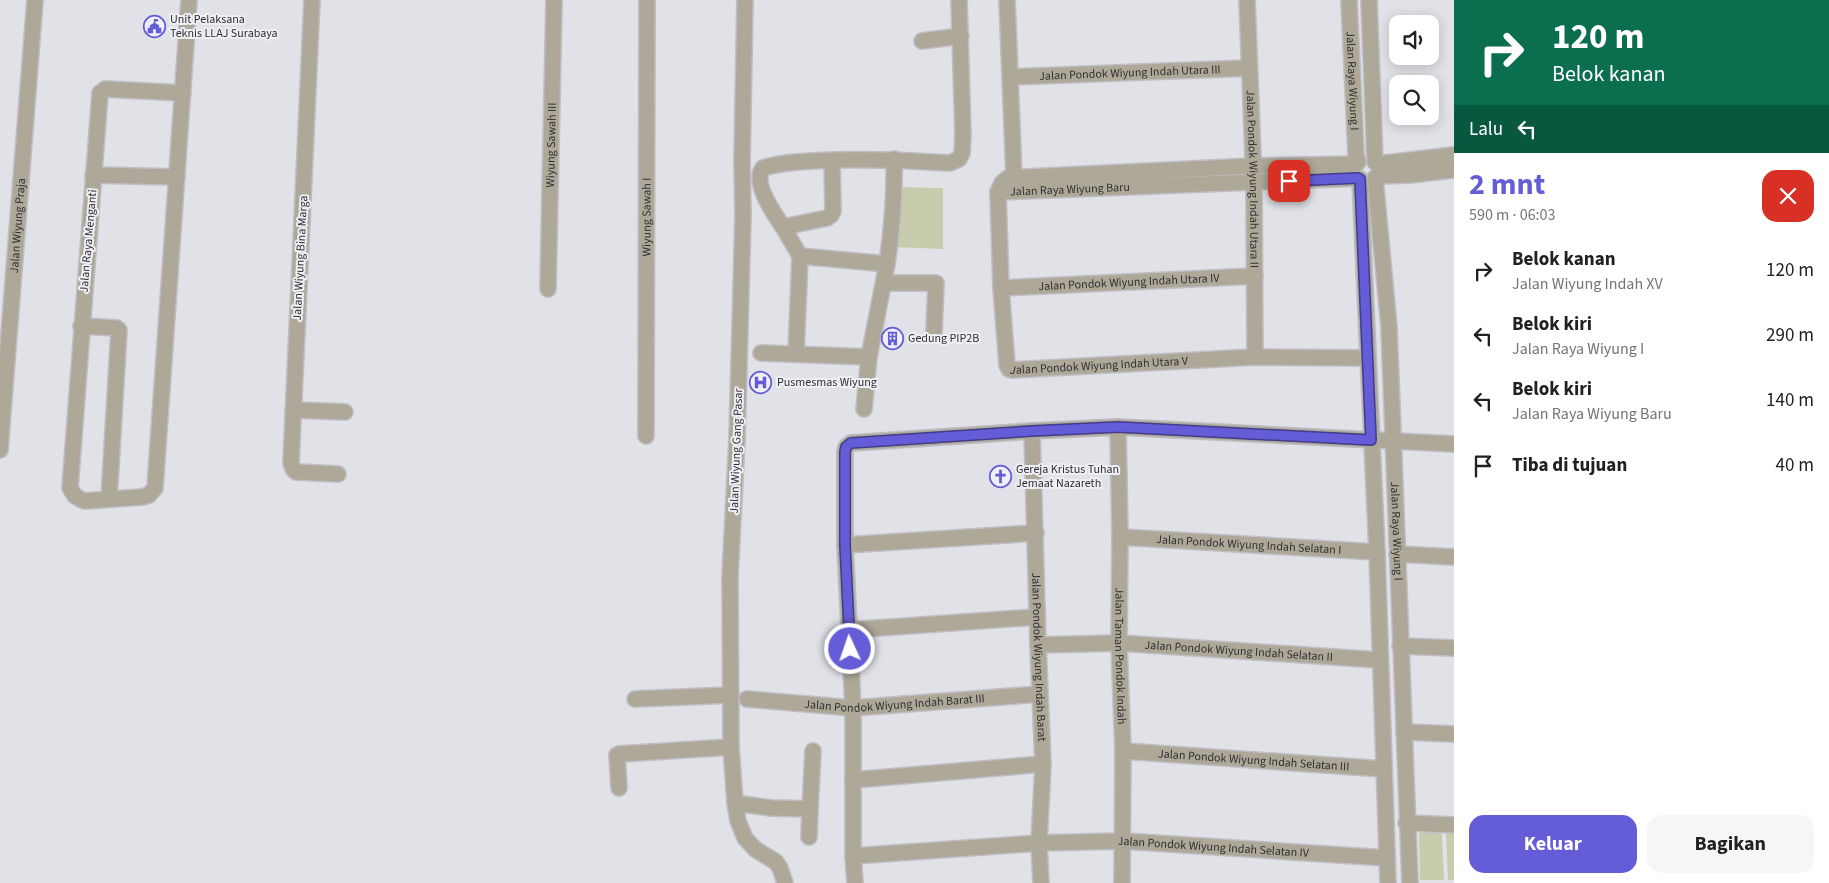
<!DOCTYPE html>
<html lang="id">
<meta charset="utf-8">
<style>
:root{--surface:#fff;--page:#f6f6f6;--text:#202124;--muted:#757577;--accent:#655dd7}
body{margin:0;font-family:"Source Sans 3",sans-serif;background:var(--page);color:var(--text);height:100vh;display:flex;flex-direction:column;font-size:19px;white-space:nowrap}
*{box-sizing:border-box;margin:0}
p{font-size:16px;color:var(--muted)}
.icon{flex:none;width:28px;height:28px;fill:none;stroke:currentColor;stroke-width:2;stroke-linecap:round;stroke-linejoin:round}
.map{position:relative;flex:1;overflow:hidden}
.drawer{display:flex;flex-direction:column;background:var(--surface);width:375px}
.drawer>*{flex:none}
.top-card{background:#0b6e4f;color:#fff;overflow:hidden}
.buttons{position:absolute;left:1389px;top:15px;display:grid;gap:10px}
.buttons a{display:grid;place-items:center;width:50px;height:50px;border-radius:10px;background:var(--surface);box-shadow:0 2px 12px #0003;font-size:25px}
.pin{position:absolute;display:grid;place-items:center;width:42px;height:42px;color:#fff;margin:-21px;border-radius:10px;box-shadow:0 2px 8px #0006}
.me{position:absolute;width:55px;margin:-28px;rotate:357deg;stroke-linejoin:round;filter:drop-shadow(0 0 4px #0008)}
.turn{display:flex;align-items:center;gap:18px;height:105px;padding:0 15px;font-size:22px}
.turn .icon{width:65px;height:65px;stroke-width:2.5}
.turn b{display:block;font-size:35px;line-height:42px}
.then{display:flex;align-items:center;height:48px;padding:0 15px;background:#0003;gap:10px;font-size:19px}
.round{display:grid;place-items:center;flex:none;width:52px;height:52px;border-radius:15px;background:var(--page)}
.headline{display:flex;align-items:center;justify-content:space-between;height:85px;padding:0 15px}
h1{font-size:30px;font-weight:700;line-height:38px;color:var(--accent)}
.primary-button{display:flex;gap:10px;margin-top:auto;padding:10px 15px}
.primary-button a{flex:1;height:58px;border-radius:15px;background:var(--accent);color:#fff;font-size:20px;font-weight:700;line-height:58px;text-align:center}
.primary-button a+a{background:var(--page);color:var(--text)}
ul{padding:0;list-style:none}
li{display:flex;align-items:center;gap:15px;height:65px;padding:0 15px}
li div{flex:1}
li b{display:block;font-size:19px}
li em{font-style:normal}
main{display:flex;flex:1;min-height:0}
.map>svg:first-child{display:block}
.green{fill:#c7cdac}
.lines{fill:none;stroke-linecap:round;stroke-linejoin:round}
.minor-casing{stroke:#bebec4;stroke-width:18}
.minor{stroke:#ada898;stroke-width:15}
.route-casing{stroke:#423c8c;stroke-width:12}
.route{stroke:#655dd7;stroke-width:9}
.labels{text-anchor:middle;stroke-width:4;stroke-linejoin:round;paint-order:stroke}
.poi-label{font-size:12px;fill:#303033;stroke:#efeff6;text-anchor:start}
.street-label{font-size:12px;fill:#303033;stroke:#efeff6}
</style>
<main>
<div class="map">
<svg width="1454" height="883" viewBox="0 0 1454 883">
<rect width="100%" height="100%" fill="#e1e2e8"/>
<!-- green -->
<path class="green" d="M895,187L943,188V249L893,247Z
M1419,833H1442L1444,880H1420Z
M1446,833H1454V880H1448Z"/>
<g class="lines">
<defs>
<g id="minor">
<path d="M312,0L291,463L293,469L296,472L338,474"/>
<path d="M745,0L742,161L743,216L737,439L730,576L731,747L735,803L738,821L745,838L755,849L776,862L780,868L785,883"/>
<path d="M1007,0L1014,177"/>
<path id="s1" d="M1247,0L1254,183L1255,357"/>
<path id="s2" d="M1349,0L1356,155L1358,162"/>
<path d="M1369,0L1375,162"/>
<path d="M922,41L961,36"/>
<path id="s3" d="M1011,77L1249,68"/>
<path d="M183,93L105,89L100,93L70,488L75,496L84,501L142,497L149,495L155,488L189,0"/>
<path d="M832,160L833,211L831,215L827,218L783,227C774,214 752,182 763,168C779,163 795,162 812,161C858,158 904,160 950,163L959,159L962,153L963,135L959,0"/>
<path id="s4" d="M1356,164L1254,166L1008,178L1002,183L998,192L1001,288L1007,365L1009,369L1013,370L1255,357L1368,358"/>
<path d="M1377,164L1454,155"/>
<path d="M93,175L177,177"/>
<path d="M1377,176L1410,175L1454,170"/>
<path id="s5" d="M1375,178L1389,327L1410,883"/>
<path d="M1360,179L1377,552L1388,883"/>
<path id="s6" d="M998,192L1358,178"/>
<path d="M783,227L800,256L796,354"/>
<path d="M800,256L887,264C892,229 895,194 894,159"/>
<path d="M885,283H936L934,332"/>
<path id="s7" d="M1001,288L1255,276"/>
<path id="s8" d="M548,289L554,0"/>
<path d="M81,326L117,328L119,330L109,499"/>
<path d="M761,353L869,357"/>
<path d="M864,409L869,357L887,264"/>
<path d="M293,410L345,412"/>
<path id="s9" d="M1118,427L1120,537L1119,643L1123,751L1122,883"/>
<path id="s10" d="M1032,431L1038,645L1043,764L1039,843L1041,883"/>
<path id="s11" d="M646,436L647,0"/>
<path id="s12" d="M0,450L35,0"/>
<path id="s13" d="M1120,537L1377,552"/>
<path d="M845,545L1036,533"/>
<path d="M1397,554L1454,557"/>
<path d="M849,630L1037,617"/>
<path id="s14" d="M1038,645L1119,643L1380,660"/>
<path d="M1400,646L1454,648"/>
<path d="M635,699L731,695"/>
<path id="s15" d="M747,699L853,708L1040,694"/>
<path d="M1404,732L1454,734"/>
<path id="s16" d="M1123,751L1384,769"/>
<path d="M853,780L1043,764"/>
<path d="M619,788L617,755L619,754L731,747"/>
<path d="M735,803L771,808L810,809L813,751"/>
<path d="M1406,823L1454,825"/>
<path d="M809,837L810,809"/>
<path id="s17" d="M853,856L1039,843L1123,841L1387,858"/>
<path d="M855,883L853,856V708L845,545V452L846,447L851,443L1032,431L1118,427L1454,444"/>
</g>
</defs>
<!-- minor casing -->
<use href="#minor" class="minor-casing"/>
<!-- minor -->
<use href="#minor" class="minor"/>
</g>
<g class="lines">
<defs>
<path id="route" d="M850,649L845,545V452L846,447L851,443L1032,431L1118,427L1371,440L1360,179L1358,178L1289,181"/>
</defs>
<!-- route casing -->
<use href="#route" class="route-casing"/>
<!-- route -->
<use href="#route" class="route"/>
</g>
<!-- icons -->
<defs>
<symbol id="civic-ring" viewBox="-11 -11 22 22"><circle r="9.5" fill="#efeff6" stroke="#655dd7" stroke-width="1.5"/><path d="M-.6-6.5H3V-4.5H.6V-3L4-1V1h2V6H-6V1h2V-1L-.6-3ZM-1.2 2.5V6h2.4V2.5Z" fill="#655dd7"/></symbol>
<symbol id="building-ring" viewBox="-11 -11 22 22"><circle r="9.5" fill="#efeff6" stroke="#655dd7" stroke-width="1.5"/><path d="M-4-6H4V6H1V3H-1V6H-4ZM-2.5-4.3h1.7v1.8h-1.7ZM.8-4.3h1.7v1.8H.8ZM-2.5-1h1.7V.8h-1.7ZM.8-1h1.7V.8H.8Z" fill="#655dd7"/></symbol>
<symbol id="hospital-ring" viewBox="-11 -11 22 22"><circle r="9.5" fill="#efeff6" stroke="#655dd7" stroke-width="1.5"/><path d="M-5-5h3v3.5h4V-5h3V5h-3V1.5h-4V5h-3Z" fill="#655dd7"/></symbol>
<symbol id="church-ring" viewBox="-11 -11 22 22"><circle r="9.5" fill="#efeff6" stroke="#655dd7" stroke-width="1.5"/><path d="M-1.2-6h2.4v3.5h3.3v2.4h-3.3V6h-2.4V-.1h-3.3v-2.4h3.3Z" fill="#655dd7"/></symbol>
</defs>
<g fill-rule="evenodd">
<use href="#civic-ring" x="142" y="14" width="25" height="25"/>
<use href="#building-ring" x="880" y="326" width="25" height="25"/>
<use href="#hospital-ring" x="748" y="370" width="25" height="25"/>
<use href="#church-ring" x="988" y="464" width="25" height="25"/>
</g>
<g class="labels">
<!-- poi labels -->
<g class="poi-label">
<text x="170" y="23">Unit Pelaksana<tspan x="170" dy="14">Teknis LLAJ Surabaya</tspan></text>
<text x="908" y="342">Gedung PIP2B</text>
<text x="777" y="386">Pusmesmas Wiyung</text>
<text x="1016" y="473">Gereja Kristus Tuhan<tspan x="1016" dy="14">Jemaat Nazareth</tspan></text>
</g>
<!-- street labels -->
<g class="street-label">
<text dy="4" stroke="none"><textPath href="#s3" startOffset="119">Jalan Pondok Wiyung Indah Utara III</textPath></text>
<text dy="4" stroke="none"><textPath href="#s2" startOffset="81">Jalan Raya Wiyung I</textPath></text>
<text dy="4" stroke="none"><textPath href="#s8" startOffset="144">Wiyung Sawah III</textPath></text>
<text dy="4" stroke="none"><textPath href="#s1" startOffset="179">Jalan Pondok Wiyung Indah Utara II</textPath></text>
<text dy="4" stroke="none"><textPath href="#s6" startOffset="72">Jalan Raya Wiyung Baru</textPath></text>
<text dy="4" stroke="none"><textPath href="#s11" startOffset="219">Wiyung Sawah I</textPath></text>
<text dy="4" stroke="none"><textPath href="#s12" startOffset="225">Jalan Wiyung Praja</textPath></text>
<text transform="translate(88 241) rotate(-85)" y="4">Jalan Raya Menganti</text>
<text transform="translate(300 258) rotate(-87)" y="4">Jalan Wiyung Bina Marga</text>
<text dy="4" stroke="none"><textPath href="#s7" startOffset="128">Jalan Pondok Wiyung Indah Utara IV</textPath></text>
<text dy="4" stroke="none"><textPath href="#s4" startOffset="634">Jalan Pondok Wiyung Indah Utara V</textPath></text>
<text transform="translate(736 451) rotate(-88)" y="4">Jalan Wiyung Gang Pasar</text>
<text dy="4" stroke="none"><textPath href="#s5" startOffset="354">Jalan Raya Wiyung I</textPath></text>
<text dy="4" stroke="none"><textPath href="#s13" startOffset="129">Jalan Pondok Wiyung Indah Selatan I</textPath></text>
<text dy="4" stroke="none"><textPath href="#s14" startOffset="201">Jalan Pondok Wiyung Indah Selatan II</textPath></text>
<text dy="4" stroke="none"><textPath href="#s9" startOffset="229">Jalan Taman Pondok Indah</textPath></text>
<text dy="4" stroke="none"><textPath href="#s10" startOffset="226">Jalan Pondok Wiyung Indah Barat</textPath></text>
<text dy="4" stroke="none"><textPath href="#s15" startOffset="148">Jalan Pondok Wiyung Indah Barat III</textPath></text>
<text dy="4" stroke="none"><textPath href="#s16" startOffset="131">Jalan Pondok Wiyung Indah Selatan III</textPath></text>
<text dy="4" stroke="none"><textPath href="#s17" startOffset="361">Jalan Pondok Wiyung Indah Selatan IV</textPath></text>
</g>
</g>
</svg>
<div class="buttons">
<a><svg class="icon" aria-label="sound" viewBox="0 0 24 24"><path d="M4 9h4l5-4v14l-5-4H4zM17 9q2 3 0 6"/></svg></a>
<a><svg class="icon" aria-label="search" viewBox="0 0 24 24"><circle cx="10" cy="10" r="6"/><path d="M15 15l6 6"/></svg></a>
</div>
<div class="pin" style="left:1289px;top:181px;background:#d93025"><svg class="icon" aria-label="arrive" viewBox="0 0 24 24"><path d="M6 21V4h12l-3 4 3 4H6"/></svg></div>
<svg class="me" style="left:850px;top:649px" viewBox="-20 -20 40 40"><circle r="17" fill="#655dd7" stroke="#fff" stroke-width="3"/><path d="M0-11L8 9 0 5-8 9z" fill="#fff"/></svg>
</div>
<section class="drawer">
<div class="top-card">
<div class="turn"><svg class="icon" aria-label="right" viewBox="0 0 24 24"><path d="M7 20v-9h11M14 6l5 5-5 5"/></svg><div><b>120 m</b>Belok kanan</div></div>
<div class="then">Lalu<svg class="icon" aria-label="left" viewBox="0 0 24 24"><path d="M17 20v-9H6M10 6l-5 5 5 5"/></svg></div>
</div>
<div class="headline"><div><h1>2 mnt</h1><p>590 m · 06:03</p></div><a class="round" style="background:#d93025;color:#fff"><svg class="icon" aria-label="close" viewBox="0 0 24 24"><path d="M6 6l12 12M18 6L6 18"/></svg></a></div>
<ul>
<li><svg class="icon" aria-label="right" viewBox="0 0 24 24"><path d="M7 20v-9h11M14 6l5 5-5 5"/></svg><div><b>Belok kanan</b><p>Jalan Wiyung Indah XV</p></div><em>120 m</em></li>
<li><svg class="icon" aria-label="left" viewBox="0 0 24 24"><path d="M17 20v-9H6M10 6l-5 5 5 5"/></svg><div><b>Belok kiri</b><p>Jalan Raya Wiyung I</p></div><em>290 m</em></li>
<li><svg class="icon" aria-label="left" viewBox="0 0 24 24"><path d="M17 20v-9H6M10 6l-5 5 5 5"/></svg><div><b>Belok kiri</b><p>Jalan Raya Wiyung Baru</p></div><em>140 m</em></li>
<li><svg class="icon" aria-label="arrive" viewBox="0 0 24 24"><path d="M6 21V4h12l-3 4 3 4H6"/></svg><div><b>Tiba di tujuan</b></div><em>40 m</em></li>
</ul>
<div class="primary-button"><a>Keluar</a><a>Bagikan</a></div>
</section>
</main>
